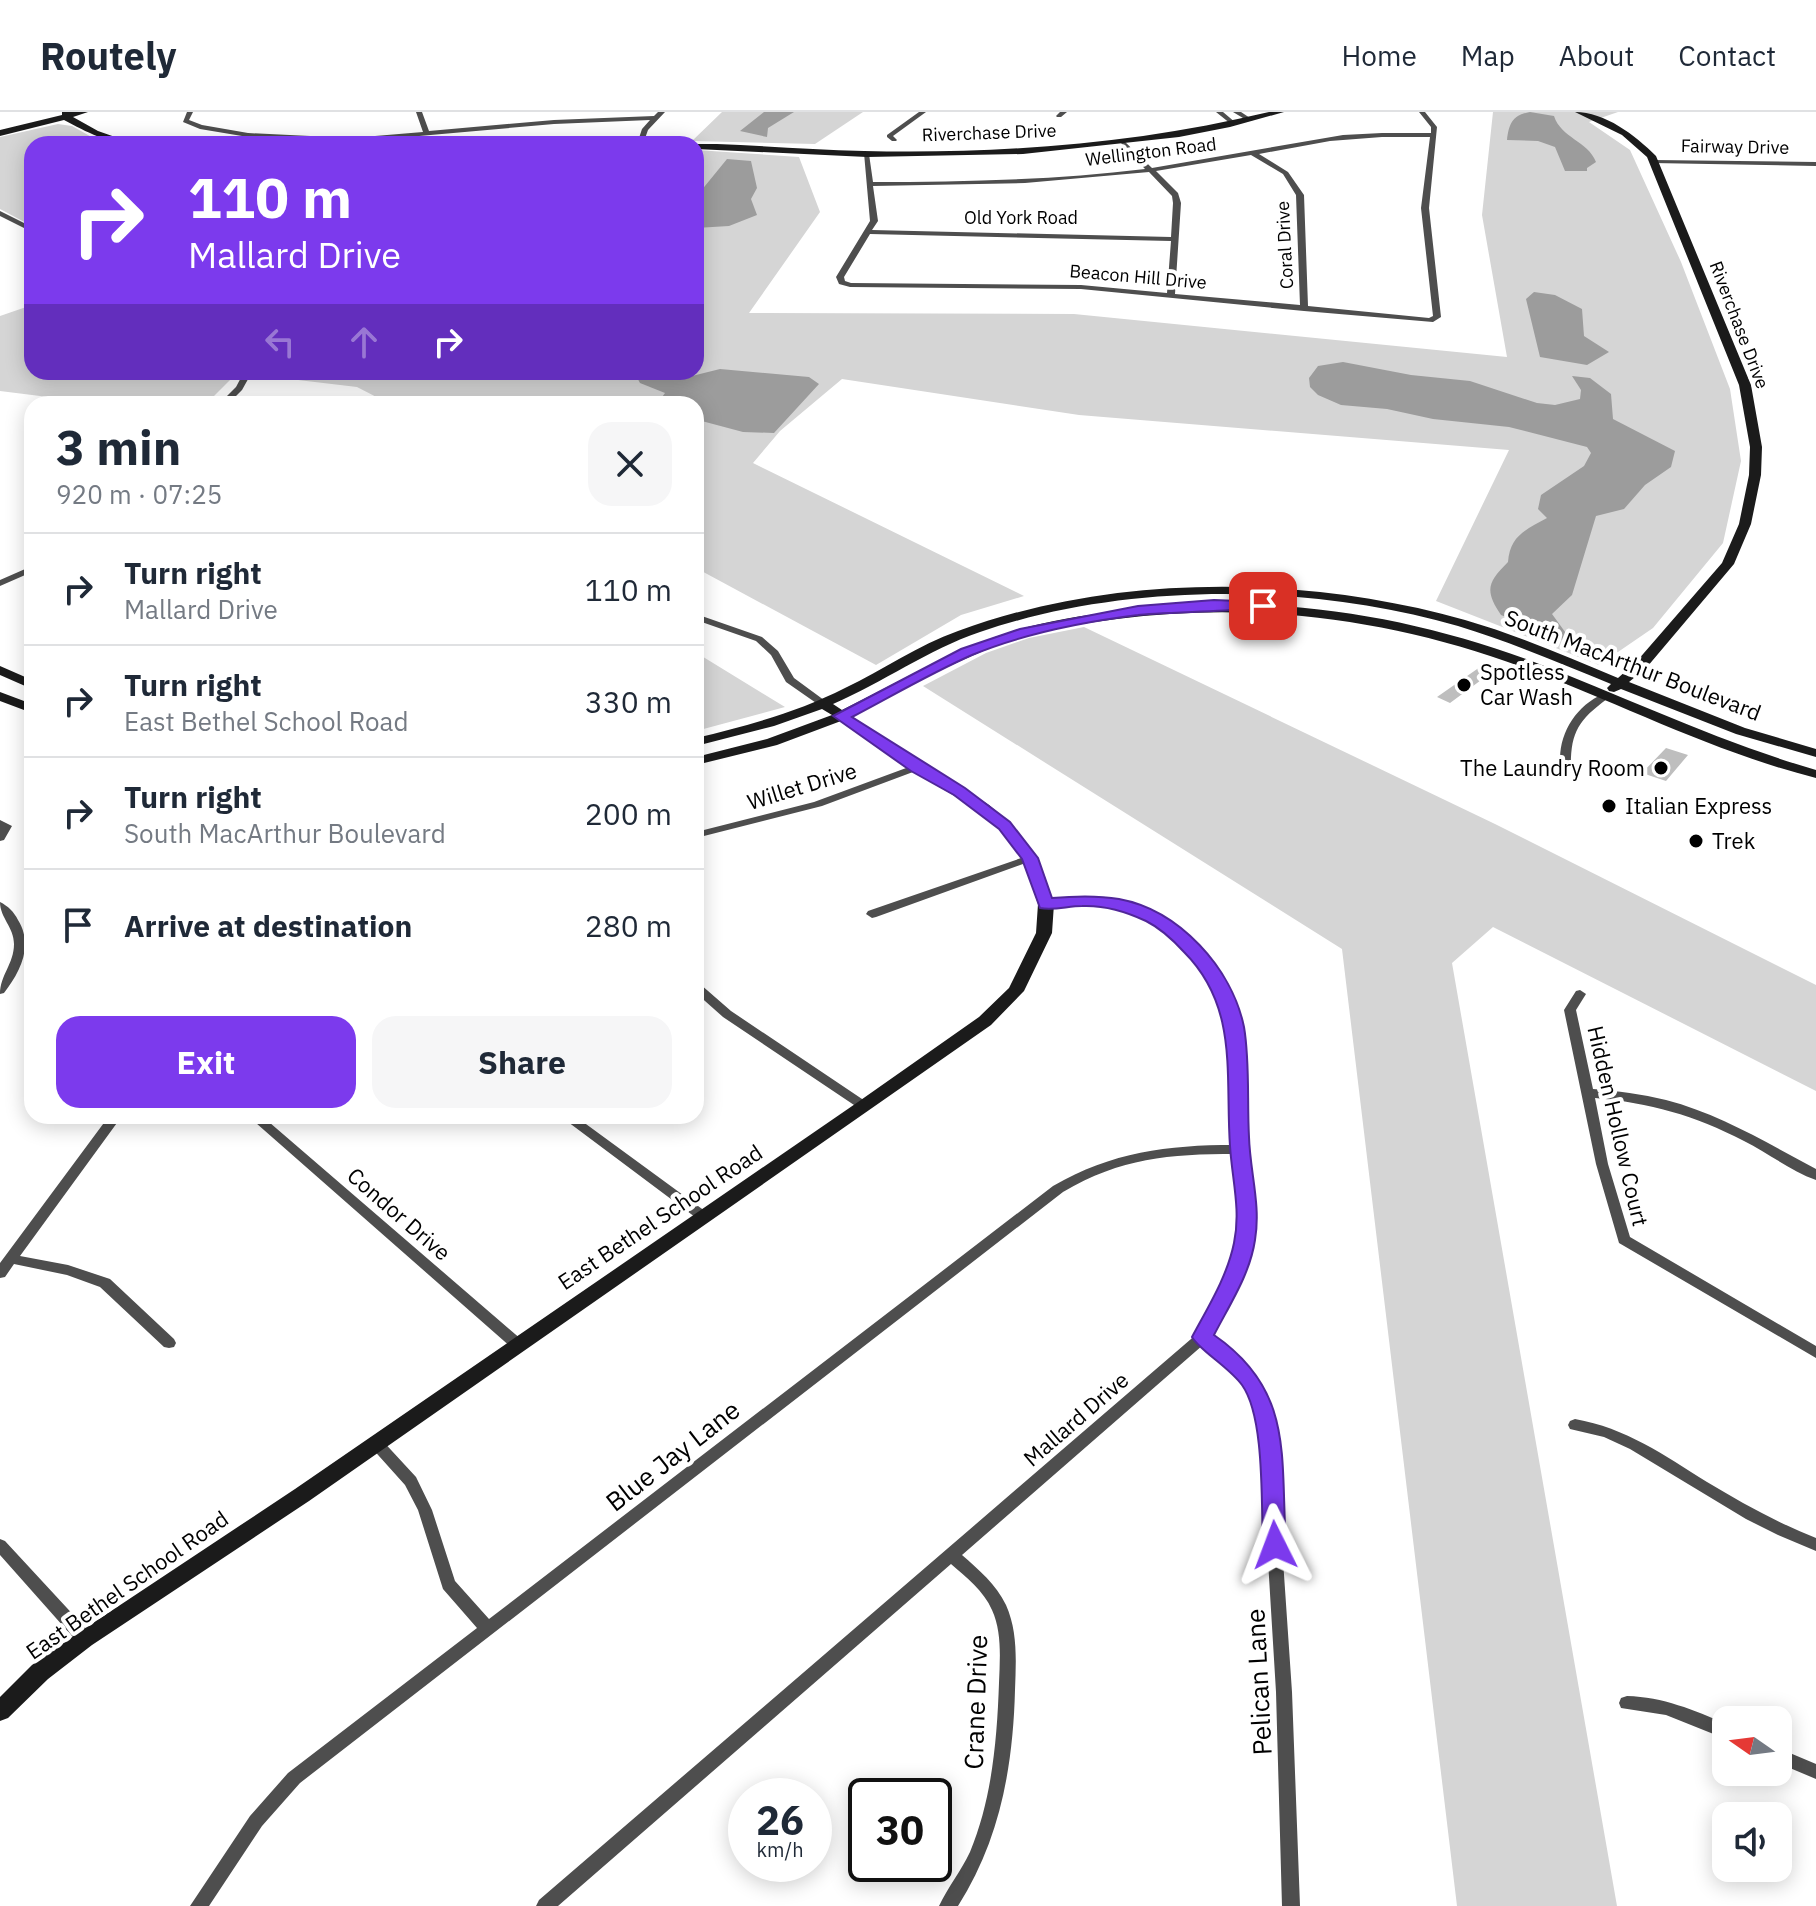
<!DOCTYPE html>
<meta charset="utf-8">
<style>
:root{--surface:#fff;--page:#f6f6f7;--text:#1f2937;--muted:#747a83;--line:#e0e1e3;--accent:#7c3aed}
body{margin:0;font-family:"IBM Plex Sans",sans-serif;background:var(--page);color:var(--text);height:100vh;display:flex;flex-direction:column;font-size:30px;white-space:nowrap}
*{box-sizing:border-box;margin:0}
p{font-size:26px;color:var(--muted)}
.icon{flex:none;width:44px;height:44px;fill:none;stroke:currentColor;stroke-width:2;stroke-linecap:round;stroke-linejoin:round}
.map{position:relative;flex:1;overflow:hidden}
.side{position:absolute;left:24px;top:284px;width:680px;height:728px;display:flex;flex-direction:column;background:var(--surface);border-radius:24px;box-shadow:0 4px 20px #0003}
.side>*{flex:none}
.banner{position:absolute;left:24px;top:24px;width:680px;height:244px;border-radius:24px;box-shadow:0 4px 20px #0003;background:#7c3aed;color:#fff;overflow:hidden}
.needle{width:52px;rotate:284deg}
.tools{position:absolute;left:1712px;top:1594px;display:grid;gap:16px}
.tools a{display:grid;place-items:center;width:80px;height:80px;border-radius:16px;background:var(--surface);box-shadow:0 4px 20px #0003;font-size:40px}
.speed{position:absolute;left:728px;top:1666px;display:flex;gap:16px;font-size:40px;font-weight:700;text-align:center}
.speed>*{display:grid;place-content:center;width:104px;height:104px;border-radius:50%;background:var(--surface);box-shadow:0 4px 20px #0003;line-height:1}
.speed small{font-size:20px;font-weight:400}
.speed .limit{border:4px solid #111;border-radius:12px;background:#fff;color:#111}
.pin{position:absolute;display:grid;place-items:center;width:68px;height:68px;color:#fff;margin:-34px;border-radius:16px;box-shadow:0 4px 12px #0006}
.me{position:absolute;width:88px;margin:-44px;rotate:357deg;stroke-linejoin:round;filter:drop-shadow(0 0 6px #0008)}
.turn{display:flex;align-items:center;gap:28px;height:168px;padding:0 32px;font-size:36px}
.turn .icon{width:104px;height:104px;stroke-width:2.5}
.turn b{display:block;font-size:56px;line-height:68px}
.lanes{display:flex;align-items:center;height:76px;padding:0 32px;background:#0003;justify-content:center;gap:40px;direction:ltr}
.lanes .off{opacity:.35}
.round{display:grid;place-items:center;flex:none;width:84px;height:84px;border-radius:24px;background:var(--page)}
.headline{display:flex;align-items:center;justify-content:space-between;height:136px;padding:0 32px}
h1{font-size:48px;font-weight:700;line-height:60px}
.action{display:flex;gap:16px;margin-top:auto;padding:16px 32px}
.action a{flex:1;height:92px;border-radius:24px;background:var(--accent);color:#fff;font-size:32px;font-weight:700;line-height:92px;text-align:center}
.action a+a{background:var(--page);color:var(--text)}
ul{padding:0;list-style:none}
li{display:flex;align-items:center;gap:24px;height:112px;padding:0 32px;border-top:2px solid var(--line)}
li div{flex:1}
li b{display:block;font-size:30px}
li em{font-style:normal}
header{display:flex;align-items:center;gap:48px;box-sizing:border-box;height:112px;padding:0 40px;background:var(--surface);border-bottom:2px solid var(--line)}
header strong{font-size:38px}
nav{display:flex;gap:44px;margin-inline-start:auto;font-size:28px}
.map>svg:first-child{display:block}
.green{fill:#d5d5d5}
.water{fill:#9c9c9c}
.building{fill:#bebebe}
.lines{fill:none;stroke-linecap:round;stroke-linejoin:round}
.street{fill:#4e4e4e;fill-rule:evenodd}
.secondary{fill:#1b1b1b;fill-rule:evenodd}
.route{fill:#7c3aed;stroke:#51269a;stroke-width:2}
.poi-dot{fill:#000;stroke:#fff;stroke-width:3}
.labels{text-anchor:middle;stroke-width:8;stroke-linejoin:round;paint-order:stroke}
.far-street-label{font-size:18px;fill:#000;stroke:#fff}
.street-label{font-size:22px;fill:#000;stroke:#fff}
.poi-label{font-size:22px;fill:#000;stroke:#fff;text-anchor:start}
.near-street-label{font-size:26px;fill:#000;stroke:#fff}
</style>
<header>
<strong>Routely</strong>
<nav><a>Home</a><a>Map</a><a>About</a><a>Contact</a></nav>
</header>
<div class="map">
<svg width="1816" height="1794" viewBox="0 0 1816 1794">
<rect width="100%" height="100%" fill="#fff"/>
<!-- green -->
<path class="green" d="M722,0H863L815,32L692,29Z
M1493,0H1618L1589,10L1630,38L1681,150L1730,277L1741,349L1723,431L1653,516L1599,553L1436,489L1509,338L1079,303L842,267L780,319L753,351L1024,484L961,503L876,553L696,456V292H390L357,275L256,263V260H572L580,264L581,260H696V38L799,45L820,100L749,201L1074,202L1507,245L1482,103Z
M58,12L72,14L104,32H32V114L0,97V25Z
M32,193V260H232L230,268L206,292H104L0,279V204Z
M1084,515L1495,712L1816,873V979L1493,815L1452,851L1617,1794H1457L1342,837L923,574L986,541L1029,526Z
M696,541L700,543L785,595L696,619Z"/>
<!-- water -->
<path class="water" d="M764,0H794L768,16L767,25L740,19Z
M1530,0L1554,4C1561,26 1588,29 1596,50L1587,56V59H1565L1555,35L1538,29L1507,28C1509,11 1513,3 1530,0Z
M727,47L751,49L757,76L751,87L757,103L729,114L696,116V85Z
M1534,180L1555,183L1582,197L1584,224L1609,240L1587,253L1540,245L1526,187Z
M1343,250L1411,263L1470,269L1537,291L1555,293L1580,287L1581,278L1572,264L1590,266L1611,282L1613,307L1675,339L1671,355L1645,373L1624,397L1596,404L1572,483L1552,502L1568,524L1565,529L1501,503C1484,478 1488,470 1508,450C1510,424 1525,418 1547,406L1538,397L1541,383L1584,354L1591,341L1587,335L1509,315L1433,307L1387,297L1341,293L1318,283L1310,275L1309,266L1318,254Z
M720,257L809,265L819,272L774,321L743,320L698,308L696,292H657L665,281L640,271L634,260H649L651,267H680Z"/>
<!-- building -->
<path class="building" d="M1480,555L1492,560L1450,591L1437,585Z
M1666,636L1688,643L1666,669L1642,661Z"/>
<g class="lines">
<!-- street -->
<path class="street" d="M187,0H193L189,8L202,13L248,21L351,26L423,20L416,0H422L429,19L554,8L654,4L658,0H665L648,18L643,32H637L642,17L650,8L554,12L351,30L248,25L200,17L183,10Z
M919,0H926L893,24L897,28L896,29H892L887,25V23Z
M1060,0H1067L1061,5H1057L1056,4Z
M1216,0H1223L1236,11L1231,12Z
M1233,0H1241L1253,8L1248,9Z
M1419,0H1425L1437,15L1429,96L1441,205L1433,210L1304,199L1081,177L850,175L839,172L836,165L870,109L864,41L869,42L873,70C964,70 1055,68 1145,57L1121,31L1120,30L1123,28L1152,56L1343,23L1382,21H1431V15ZM1382,25H1430L1421,96L1433,204L1429,206L1308,194L1304,83L1288,60L1259,42L1330,29ZM1251,43L1283,62L1296,83L1300,193L1175,182L1181,91L1178,81L1156,59ZM1149,60L1172,84L1173,91L1171,125L872,118L878,109L873,74L1025,71ZM870,122L1171,129L1167,181L1081,173L851,171L845,169L844,165Z
M1654,48L1816,50V54L1652,51V49Z
M0,99L32,115V120L0,104Z
M244,260H252L242,278L228,292H219L236,275Z
M32,454V460L0,474V468Z
M696,502L762,525L778,539L794,566L828,591L827,593H819L786,570L771,543L756,529L696,508Z
M1603,582L1608,585L1607,587C1577,609 1570,622 1571,659L1570,661H1562C1554,629 1573,595 1603,582Z
M917,652L921,653L922,655L921,657L822,694L696,726V720L814,690Z
M0,708L12,714L4,728L0,729Z
M1030,743L1036,746L1034,748L876,805L872,806L866,802L868,799Z
M1091,785C1164,788 1226,846 1241,916C1248,950 1244,985 1246,1020C1248,1056 1259,1091 1251,1128C1245,1162 1227,1193 1211,1223C1240,1245 1258,1269 1273,1301L1292,1580L1300,1794H1282L1276,1580L1259,1301C1246,1273 1228,1251 1203,1233L962,1443C979,1458 996,1472 1006,1493C1018,1520 1016,1549 1015,1578C1013,1655 1000,1728 958,1794H939C948,1775 961,1759 970,1740C992,1687 997,1628 999,1571C1000,1546 1002,1520 992,1498C984,1479 966,1465 951,1452L558,1794H536L539,1788L1198,1221C1219,1183 1241,1143 1241,1098C1242,1079 1238,1060 1235,1042C1169,1042 1121,1046 1063,1080L300,1671L262,1714L209,1794H190L250,1704L288,1661L477,1516L443,1477L418,1398L405,1373L370,1334L368,1330L370,1326L375,1324L380,1326L416,1365L432,1398L455,1469L489,1507L1053,1074C1112,1040 1167,1033 1234,1033C1230,996 1235,959 1230,923C1220,863 1173,808 1113,794C1091,790 1068,794 1046,796L1040,792L1046,788Z
M0,790C8,794 14,800 18,808C34,834 20,860 4,881L0,882C0,863 14,852 14,832C14,815 0,806 0,790Z
M696,871L700,872L731,899L868,991L870,994L868,997H860L723,905L696,881Z
M1580,878L1586,882L1576,898L1593,977C1617,979 1642,982 1666,988C1720,1002 1767,1031 1816,1057V1068C1791,1059 1768,1041 1744,1029C1694,1003 1650,991 1595,986L1608,1052L1630,1125L1816,1234V1246L1619,1131L1596,1052L1564,898L1576,879Z
M109,1004H122L20,1144L68,1153L110,1167L174,1227L176,1231L174,1235L169,1236L164,1235L100,1175L67,1163L14,1152L5,1165L0,1166V1151Z
M248,1004H262L522,1228L524,1232L522,1236L517,1237L512,1236Z
M560,1004H575L709,1102L711,1105L709,1108H699Z
M1575,1307C1626,1316 1664,1343 1707,1370C1742,1391 1778,1411 1816,1426V1439L1778,1423L1746,1407L1630,1337L1604,1325L1570,1317L1568,1313L1570,1309Z
M0,1427L5,1429L91,1522L93,1527L91,1532L85,1534L79,1532L0,1443Z
M1627,1584C1663,1585 1694,1598 1726,1612V1627L1666,1603L1621,1596L1619,1591L1621,1586Z
M1778,1636L1816,1652V1667L1778,1651Z"/>
<!-- secondary -->
<path class="secondary" d="M88,0L73,5L98,19L135,32C108,32 87,20 64,8L0,24V18L62,3V0Z
M1269,0H1284L1230,15L1179,25L1023,42L867,45L696,37V32H693H717C766,34 815,38 864,39C1000,42 1136,32 1269,0Z
M1575,0C1605,0 1635,23 1656,44L1751,273L1762,335L1761,363L1751,412L1734,452L1647,555L1629,570L1745,616L1816,637V645L1736,622L1621,577L1614,580L1609,579L1607,576L1611,572C1560,551 1510,530 1458,514C1310,471 1126,470 980,520C927,538 884,570 833,592L842,598C893,573 942,544 995,525C1034,511 1077,504 1119,499C1260,480 1401,500 1534,550C1628,586 1719,630 1816,658V666C1713,640 1620,591 1522,555C1391,507 1255,489 1117,507C1079,512 1040,518 1004,531C951,550 902,579 851,604L989,693L1009,710L1037,746L1054,792L1052,821L1024,879L991,913L309,1389L92,1533L48,1567L8,1606L0,1609V1585L32,1553L78,1521L295,1377L858,990L979,905L1009,876L1036,821L1038,792L1023,747L999,716L979,699L912,658L841,609L777,633L696,653V645L767,627L832,603L822,597L774,614L696,634V626C747,614 798,600 845,576C883,558 918,533 958,519C1115,461 1305,463 1465,508C1517,523 1568,545 1618,566L1637,549L1722,451L1739,412L1749,363L1750,335L1739,273L1647,45L1622,23Z
M0,554L32,568V577L0,563Z
M0,580L32,592V601L0,589Z"/>
</g>
<!-- route -->
<path class="route" d="M1214,488L1263,490L1270,494C1264,499 1157,500 1138,503C1082,510 1023,522 972,543C931,561 892,584 852,605L965,676L1010,710L1038,746L1052,786C1075,784 1096,783 1119,787C1179,798 1232,856 1244,915C1250,950 1247,990 1249,1025C1250,1060 1261,1093 1255,1128C1250,1162 1230,1192 1214,1223C1295,1279 1280,1345 1286,1433L1283,1440L1275,1443L1267,1440L1263,1433C1261,1392 1265,1305 1242,1273C1229,1255 1199,1238 1192,1225C1208,1195 1227,1165 1234,1131C1241,1098 1232,1067 1230,1034C1225,963 1239,895 1184,840C1174,829 1160,816 1146,809C1127,800 1104,793 1082,794C1068,794 1053,799 1040,796L1022,747L999,717L954,683L911,659L833,604L961,537L1020,517L1138,494Z"/>
<!-- markers -->
<g class="poi-dot">
<circle cx="1464" cy="573" r="8"/>
<circle cx="1661" cy="656" r="8"/>
<circle cx="1609" cy="694" r="8"/>
<circle cx="1696" cy="729" r="8"/>
</g>
<g class="labels">
<!-- far-street labels -->
<g class="far-street-label">
<text transform="translate(989 21) rotate(-2)" y="6">Riverchase Drive</text>
<text transform="translate(1735 35) rotate(1)" y="6">Fairway Drive</text>
<text transform="translate(1151 40) rotate(-7)" y="6">Wellington Road</text>
<text x="1021" y="112">Old York Road</text>
<text transform="translate(1285 133) rotate(-93)" y="6">Coral Drive</text>
<text transform="translate(1138 165) rotate(5)" y="6">Beacon Hill Drive</text>
<text transform="translate(1739 213) rotate(69)" y="6">Riverchase Drive</text>
</g>
<!-- street labels -->
<g class="street-label">
<text transform="translate(1633 553) rotate(21)" y="8">South MacArthur Boulevard</text>
<text transform="translate(802 674) rotate(-17)" y="8">Willet Drive</text>
<text transform="translate(1618 1014) rotate(77)" y="8">Hidden Hollow Court</text>
<text transform="translate(399 1102) rotate(41)" y="8">Condor Drive</text>
<text transform="translate(660 1105) rotate(-34)" y="8">East Bethel School Road</text>
<text transform="translate(1076 1307) rotate(-41)" y="8">Mallard Drive</text>
<text transform="translate(127 1473) rotate(-35)" y="8">East Bethel School Road</text>
</g>
<!-- poi labels -->
<g class="poi-label">
<text x="1480" y="568">Spotless<tspan x="1480" dy="25">Car Wash</tspan></text>
<text x="1645" y="664" text-anchor="end">The Laundry Room</text>
<text x="1625" y="702">Italian Express</text>
<text x="1712" y="737">Trek</text>
</g>
<!-- near-street labels -->
<g class="near-street-label">
<text transform="translate(673 1344) rotate(-38)" y="9">Blue Jay Lane</text>
<text transform="translate(1259 1570) rotate(-93)" y="9">Pelican Lane</text>
<text transform="translate(976 1590) rotate(-88)" y="9">Crane Drive</text>
</g>
</g>
</svg>
<div class="tools">
<a><svg class="needle" viewBox="-14 -14 28 28"><path d="M0-13l5 13h-10z" fill="#e53935"/><path d="M0 13l5-13h-10z" fill="#747a83"/></svg></a>
<a><svg class="icon" aria-label="sound" viewBox="0 0 24 24"><path d="M4 9h4l5-4v14l-5-4H4zM17 9q2 3 0 6"/></svg></a>
</div>
<div class="speed"><div>26<small>km/h</small></div><div class="limit">30</div></div>
<div class="pin" style="left:1263px;top:494px;background:#d93025"><svg class="icon" aria-label="arrive" viewBox="0 0 24 24"><path d="M6 21V4h12l-3 4 3 4H6"/></svg></div>
<svg class="me" style="left:1275px;top:1433px" viewBox="-20 -20 40 40"><path d="M0-17L14 15 0 8-14 15z" fill="#7c3aed" stroke="#fff" stroke-width="4"/></svg>
<div class="banner">
<div class="turn"><svg class="icon" aria-label="right" viewBox="0 0 24 24"><path d="M7 20v-9h11M14 6l5 5-5 5"/></svg><div><b>110 m</b>Mallard Drive</div></div>
<div class="lanes"><svg class="icon off" aria-label="left" viewBox="0 0 24 24"><path d="M17 20v-9H6M10 6l-5 5 5 5"/></svg><svg class="icon off" aria-label="ahead" viewBox="0 0 24 24"><path d="M12 20V5M6 11l6-6 6 6"/></svg><svg class="icon" aria-label="right" viewBox="0 0 24 24"><path d="M7 20v-9h11M14 6l5 5-5 5"/></svg></div>
</div>
<section class="side">
<div class="headline"><div><h1>3 min</h1><p>920 m · 07:25</p></div><a class="round"><svg class="icon" aria-label="close" viewBox="0 0 24 24"><path d="M6 6l12 12M18 6L6 18"/></svg></a></div>
<ul>
<li><svg class="icon" aria-label="right" viewBox="0 0 24 24"><path d="M7 20v-9h11M14 6l5 5-5 5"/></svg><div><b>Turn right</b><p>Mallard Drive</p></div><em>110 m</em></li>
<li><svg class="icon" aria-label="right" viewBox="0 0 24 24"><path d="M7 20v-9h11M14 6l5 5-5 5"/></svg><div><b>Turn right</b><p>East Bethel School Road</p></div><em>330 m</em></li>
<li><svg class="icon" aria-label="right" viewBox="0 0 24 24"><path d="M7 20v-9h11M14 6l5 5-5 5"/></svg><div><b>Turn right</b><p>South MacArthur Boulevard</p></div><em>200 m</em></li>
<li><svg class="icon" aria-label="arrive" viewBox="0 0 24 24"><path d="M6 21V4h12l-3 4 3 4H6"/></svg><div><b>Arrive at destination</b></div><em>280 m</em></li>
</ul>
<div class="action"><a>Exit</a><a>Share</a></div>
</section>
</div>
